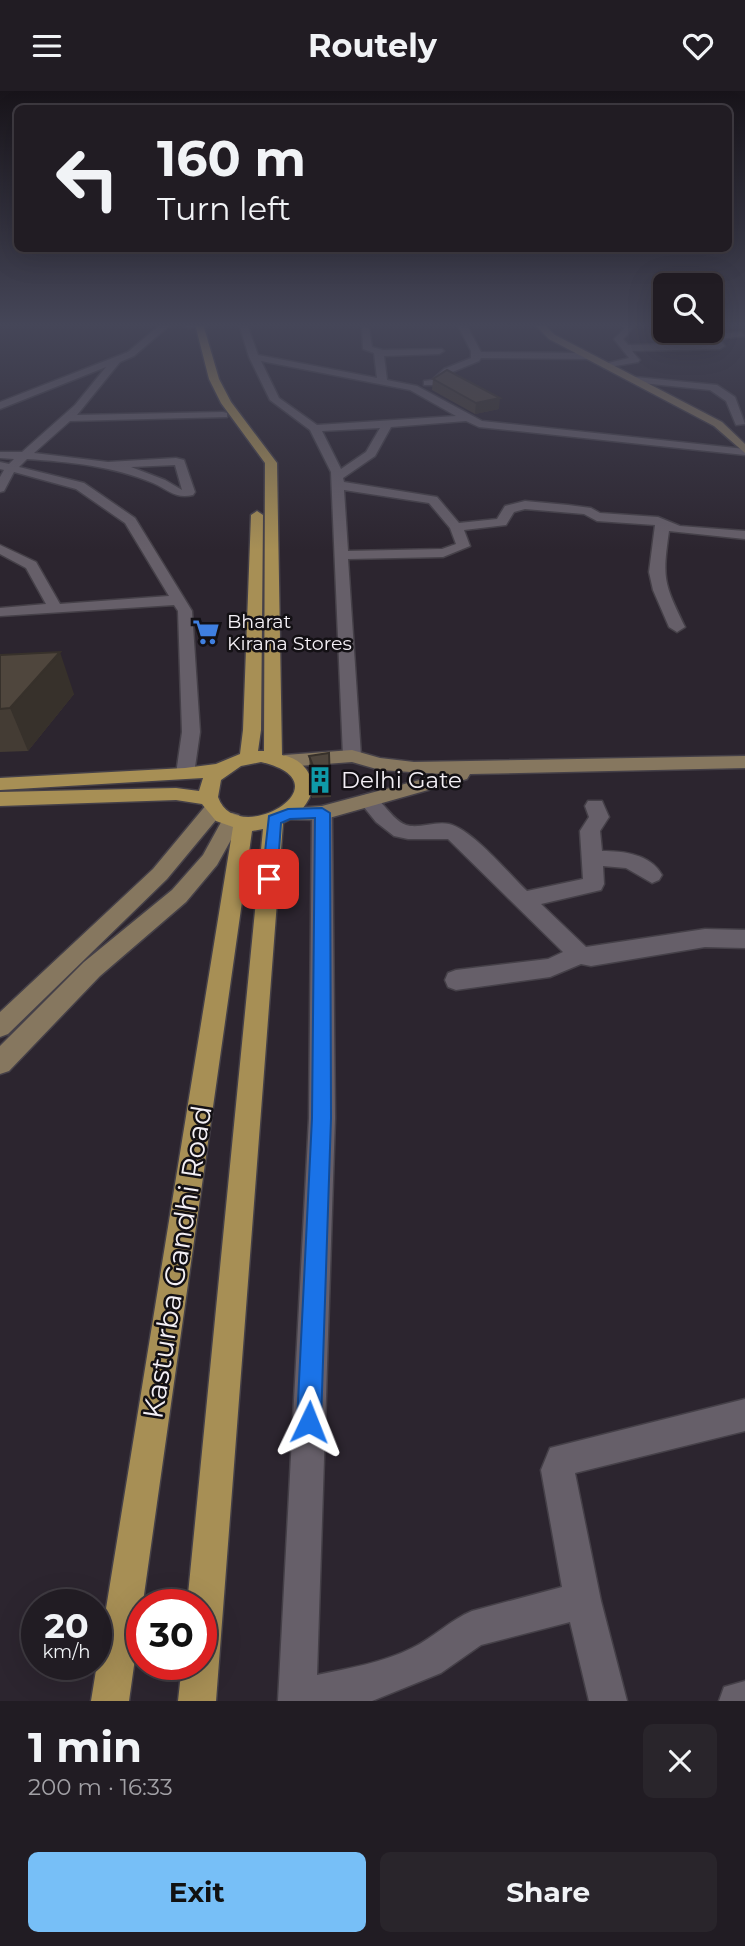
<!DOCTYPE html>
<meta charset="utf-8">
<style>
:root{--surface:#211c23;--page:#29252b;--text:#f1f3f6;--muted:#a2a1a6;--line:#3e3a41;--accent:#77bff7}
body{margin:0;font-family:Montserrat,sans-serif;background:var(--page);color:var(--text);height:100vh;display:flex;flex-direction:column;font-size:26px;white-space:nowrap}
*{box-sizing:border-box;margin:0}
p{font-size:23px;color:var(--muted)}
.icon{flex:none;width:38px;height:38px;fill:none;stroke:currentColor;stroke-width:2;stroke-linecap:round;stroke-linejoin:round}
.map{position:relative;height:1610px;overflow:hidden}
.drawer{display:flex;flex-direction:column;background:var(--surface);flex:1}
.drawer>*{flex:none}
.guide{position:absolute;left:14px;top:14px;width:718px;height:147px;border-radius:10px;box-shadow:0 7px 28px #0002,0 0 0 2px var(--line);background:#211c23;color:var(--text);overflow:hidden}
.controls{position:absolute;left:653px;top:182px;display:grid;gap:14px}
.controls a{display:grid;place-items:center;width:70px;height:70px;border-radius:10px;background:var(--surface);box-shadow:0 7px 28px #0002,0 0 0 2px var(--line);font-size:35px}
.speed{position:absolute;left:21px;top:1498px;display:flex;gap:14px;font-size:35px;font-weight:700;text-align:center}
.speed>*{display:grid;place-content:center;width:91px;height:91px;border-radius:50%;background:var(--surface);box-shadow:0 7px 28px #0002,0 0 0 2px var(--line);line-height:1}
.speed small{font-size:18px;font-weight:400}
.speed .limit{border:10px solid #d22;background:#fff;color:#111}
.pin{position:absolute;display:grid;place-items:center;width:60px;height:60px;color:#fff;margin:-30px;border-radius:14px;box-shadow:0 4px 10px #0006}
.me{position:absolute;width:77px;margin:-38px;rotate:2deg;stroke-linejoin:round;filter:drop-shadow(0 0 5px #0008)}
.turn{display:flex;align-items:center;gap:24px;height:147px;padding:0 28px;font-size:32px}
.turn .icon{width:91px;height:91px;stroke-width:2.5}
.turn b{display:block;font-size:49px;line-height:60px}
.round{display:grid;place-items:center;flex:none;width:74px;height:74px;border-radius:10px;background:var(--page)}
.summary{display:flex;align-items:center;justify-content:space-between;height:119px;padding:0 28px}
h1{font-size:42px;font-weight:700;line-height:52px}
.primary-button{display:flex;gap:14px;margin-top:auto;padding:14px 28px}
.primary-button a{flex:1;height:80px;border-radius:10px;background:var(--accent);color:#111;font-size:28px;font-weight:700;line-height:80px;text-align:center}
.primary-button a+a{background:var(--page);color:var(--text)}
header{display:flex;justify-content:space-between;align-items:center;height:91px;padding:0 28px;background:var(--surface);font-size:32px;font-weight:700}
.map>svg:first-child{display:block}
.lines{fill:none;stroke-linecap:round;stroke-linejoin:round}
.street-casing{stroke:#454048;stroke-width:3}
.secondary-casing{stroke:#454048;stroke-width:3}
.primary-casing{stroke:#454048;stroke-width:3}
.street{fill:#665f69;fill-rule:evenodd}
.secondary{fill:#86775f;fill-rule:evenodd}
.primary{fill:#a78f55;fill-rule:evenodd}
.wall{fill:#443c34}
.shaded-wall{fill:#37312b}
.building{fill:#4f463d;stroke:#37312b;stroke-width:2}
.route{fill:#1a73e8;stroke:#114b97;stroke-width:2}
.labels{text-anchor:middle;stroke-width:5;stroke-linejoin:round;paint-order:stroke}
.far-poi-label{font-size:19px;fill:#f4f0f6;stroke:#131014;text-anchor:start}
.poi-label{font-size:23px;fill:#f4f0f6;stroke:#131014;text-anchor:start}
.near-street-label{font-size:28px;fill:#f4f0f6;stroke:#131014}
</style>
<header><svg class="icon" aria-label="menu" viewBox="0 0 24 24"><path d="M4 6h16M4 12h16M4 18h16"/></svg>Routely<svg class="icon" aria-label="heart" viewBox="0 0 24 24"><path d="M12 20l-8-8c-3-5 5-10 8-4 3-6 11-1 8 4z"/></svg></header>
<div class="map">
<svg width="745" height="1610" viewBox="0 0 745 1610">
<rect width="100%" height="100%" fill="#2c252f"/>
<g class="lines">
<defs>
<path id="street" d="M161,233H171L134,265L120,271L77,324L223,321L227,322V326L70,330L34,362L108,371L176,367L184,369L195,401L193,404C175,408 169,399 153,392C113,375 70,371 27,368L19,376L84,392L135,427L192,520L200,641L194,683L191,687H179L176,683L182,641L178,520L174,514L0,525V517L46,513L26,477L0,463V454L36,471L60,513L169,505L125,432L76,398L14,381L4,400L0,401V386L4,379L0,378V371L9,373L14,368L0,367V361H22L75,314L106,276L0,318V311L128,261ZM175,374L182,399L165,389L131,376Z
M210,233L188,237L184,234V233Z
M239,233H247L258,264L377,287L374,262L363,258L362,235L369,237L372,256L383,259L442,258L444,260L439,263L384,265L387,289L417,295L482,330L745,358V364L479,336L466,330L391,336L375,365L343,387L344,391L437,406L459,432L497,428L505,415L525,410L568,414L591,417L600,422L658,426L680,435L745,440V448L669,440C662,489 664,492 685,536L677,541L669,536L653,499L649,481L655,434L597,430L584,423L525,418L514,421L506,434L464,439L470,455L443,466L348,468L361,665L352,671L346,669L343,665L331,381L310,339L270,309L249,266ZM261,270L410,299L456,325L317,334L279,307ZM380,337L366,361L341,378L322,340ZM344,399L429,412L450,437L456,453L442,458L348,460Z
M457,233H466L481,261L588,262L593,265L588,268L481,267L479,270L450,282L438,294H424V290L432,289L444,278L471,267V260Z
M623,233H631L632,238L623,248L628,254L712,252L701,240H710L713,243L741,241L745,245L718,248L725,255L720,258L632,260L640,269L638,271L604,277V273L629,267L614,248L624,238Z
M635,286L717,294L735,306L745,333L736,334L726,310L710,299L632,291V287Z
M368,703C384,708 390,728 406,734C419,738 435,730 449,733C473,739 508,782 527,800L583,788L580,740L589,726L585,715L588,710H602L609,726L600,740L602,760C623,760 651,763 662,784L659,789L652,792L626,777L603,775L604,793L601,799L541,813L586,856L705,838L745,839V857L705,856L591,875L581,873L550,886L456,899L448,896L445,889L448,882L456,879L548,868L563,861L448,748H408L394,745L376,731L359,710L361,705Z
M322,715L329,717L332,722L335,1027L317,1584C349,1577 382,1572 412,1557C433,1547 450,1529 472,1520L562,1496L541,1379L550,1357L745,1308V1340L575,1382L601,1510L627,1610H589L570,1531L481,1554L441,1582L372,1610H278L309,1027L312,722L315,717Z
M745,1590V1610H719L724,1596Z"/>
<path id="secondary" d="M534,233H543L555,244L722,331L745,353V362L714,335L549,248Z
M352,659L380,667L414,671L745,665V677L470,683L467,688L322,729L280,728L277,723L280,718L322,715L442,683L380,679L352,671L285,676L276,670L285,664Z
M214,711L221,713L224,718L221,723L167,788L8,943L0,946V921L153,778L207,713Z
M232,722L239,724L242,729L217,774L186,811L100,885L9,980L0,983V955L84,871L172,799L203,764L225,724Z"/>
<path id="primary" d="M195,233H203L219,288L231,311L277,372L282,664C301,668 309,678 314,696C308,713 300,724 283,732L216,1610H178L182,1573H201V1514H187L263,738L252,740L129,1610H91L233,736L216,730L202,713L176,709L0,715V701L176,697L199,700L203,687L0,699V687L185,677L216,673L240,663L243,639L251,424L257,420L263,424L261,639L258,660H264L265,372L221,312L209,288ZM261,671C351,692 236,759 218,706L221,689L241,675Z"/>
</defs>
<!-- street casing -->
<use href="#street" class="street-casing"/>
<!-- secondary casing -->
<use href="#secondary" class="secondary-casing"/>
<!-- primary casing -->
<use href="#primary" class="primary-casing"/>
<!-- street -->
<use href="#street" class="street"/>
<!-- secondary -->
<use href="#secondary" class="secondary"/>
<!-- primary -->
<use href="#primary" class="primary"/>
</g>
<!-- wall -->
<path class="wall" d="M433,288L499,318L475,323L432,299Z
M0,564L74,603L28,660L0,661Z
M329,662L331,706L312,707L311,693L313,688L310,679L309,665Z"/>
<!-- shaded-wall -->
<path class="shaded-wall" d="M500,307L499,318L475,323L476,312Z
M60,561L74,603L28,660L10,617Z"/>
<!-- building -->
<path class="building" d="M447,279L500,307L476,312L433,288Z
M60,561L10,617L0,618V564Z
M329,662L330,692L311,693L316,682L309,665Z"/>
<!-- sky -->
<linearGradient id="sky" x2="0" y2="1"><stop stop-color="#18141a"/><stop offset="0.51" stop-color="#454658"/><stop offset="1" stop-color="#454658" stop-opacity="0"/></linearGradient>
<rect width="745" height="459" fill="url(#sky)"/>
<!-- route -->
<path class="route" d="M322,717L330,722L331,1027L321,1331L318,1340L309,1344L300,1340L297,1331L312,1027L315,727L290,728L281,732L277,788L269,794L262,788L269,725L288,718Z"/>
<!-- icons -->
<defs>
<symbol id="supermarket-bare" viewBox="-9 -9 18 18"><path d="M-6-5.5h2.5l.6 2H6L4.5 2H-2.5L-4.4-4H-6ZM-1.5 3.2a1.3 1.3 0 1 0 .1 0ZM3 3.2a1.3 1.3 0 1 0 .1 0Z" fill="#3f7fe0" stroke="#131014" stroke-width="2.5" paint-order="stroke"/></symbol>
<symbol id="building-bare" viewBox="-9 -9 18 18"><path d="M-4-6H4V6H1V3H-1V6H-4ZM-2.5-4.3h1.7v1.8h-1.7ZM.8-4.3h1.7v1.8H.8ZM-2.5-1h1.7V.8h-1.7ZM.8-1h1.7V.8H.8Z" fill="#0f9aa8" stroke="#131014" stroke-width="2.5" paint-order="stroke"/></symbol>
</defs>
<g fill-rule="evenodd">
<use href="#supermarket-bare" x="187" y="522" width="38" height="38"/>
<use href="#building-bare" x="301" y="670" width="38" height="38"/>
</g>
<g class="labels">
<!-- far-poi labels -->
<g class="far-poi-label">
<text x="227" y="537">Bharat<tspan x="227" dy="22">Kirana Stores</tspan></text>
</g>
<!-- poi labels -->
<g class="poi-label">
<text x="341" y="697">Delhi Gate</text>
</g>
<!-- near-street labels -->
<g class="near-street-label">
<text transform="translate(177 1171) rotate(-81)" y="10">Kasturba Gandhi Road</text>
</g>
</g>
</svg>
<div class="controls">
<a><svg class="icon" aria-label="search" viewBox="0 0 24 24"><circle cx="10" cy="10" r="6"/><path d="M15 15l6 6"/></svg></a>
</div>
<div class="speed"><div>20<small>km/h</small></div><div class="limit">30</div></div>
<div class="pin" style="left:269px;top:788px;background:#d93025"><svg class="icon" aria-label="arrive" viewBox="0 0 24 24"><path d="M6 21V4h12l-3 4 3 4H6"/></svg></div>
<svg class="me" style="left:309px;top:1331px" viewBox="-20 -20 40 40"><path d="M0-17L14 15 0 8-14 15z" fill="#1a73e8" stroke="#fff" stroke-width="4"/></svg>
<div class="guide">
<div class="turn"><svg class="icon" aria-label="left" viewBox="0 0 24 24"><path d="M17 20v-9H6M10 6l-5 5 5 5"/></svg><div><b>160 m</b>Turn left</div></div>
</div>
</div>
<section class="drawer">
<div class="summary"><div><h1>1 min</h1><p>200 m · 16:33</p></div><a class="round"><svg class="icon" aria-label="close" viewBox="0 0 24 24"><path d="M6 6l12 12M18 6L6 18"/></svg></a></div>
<div class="primary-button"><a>Exit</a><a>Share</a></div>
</section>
